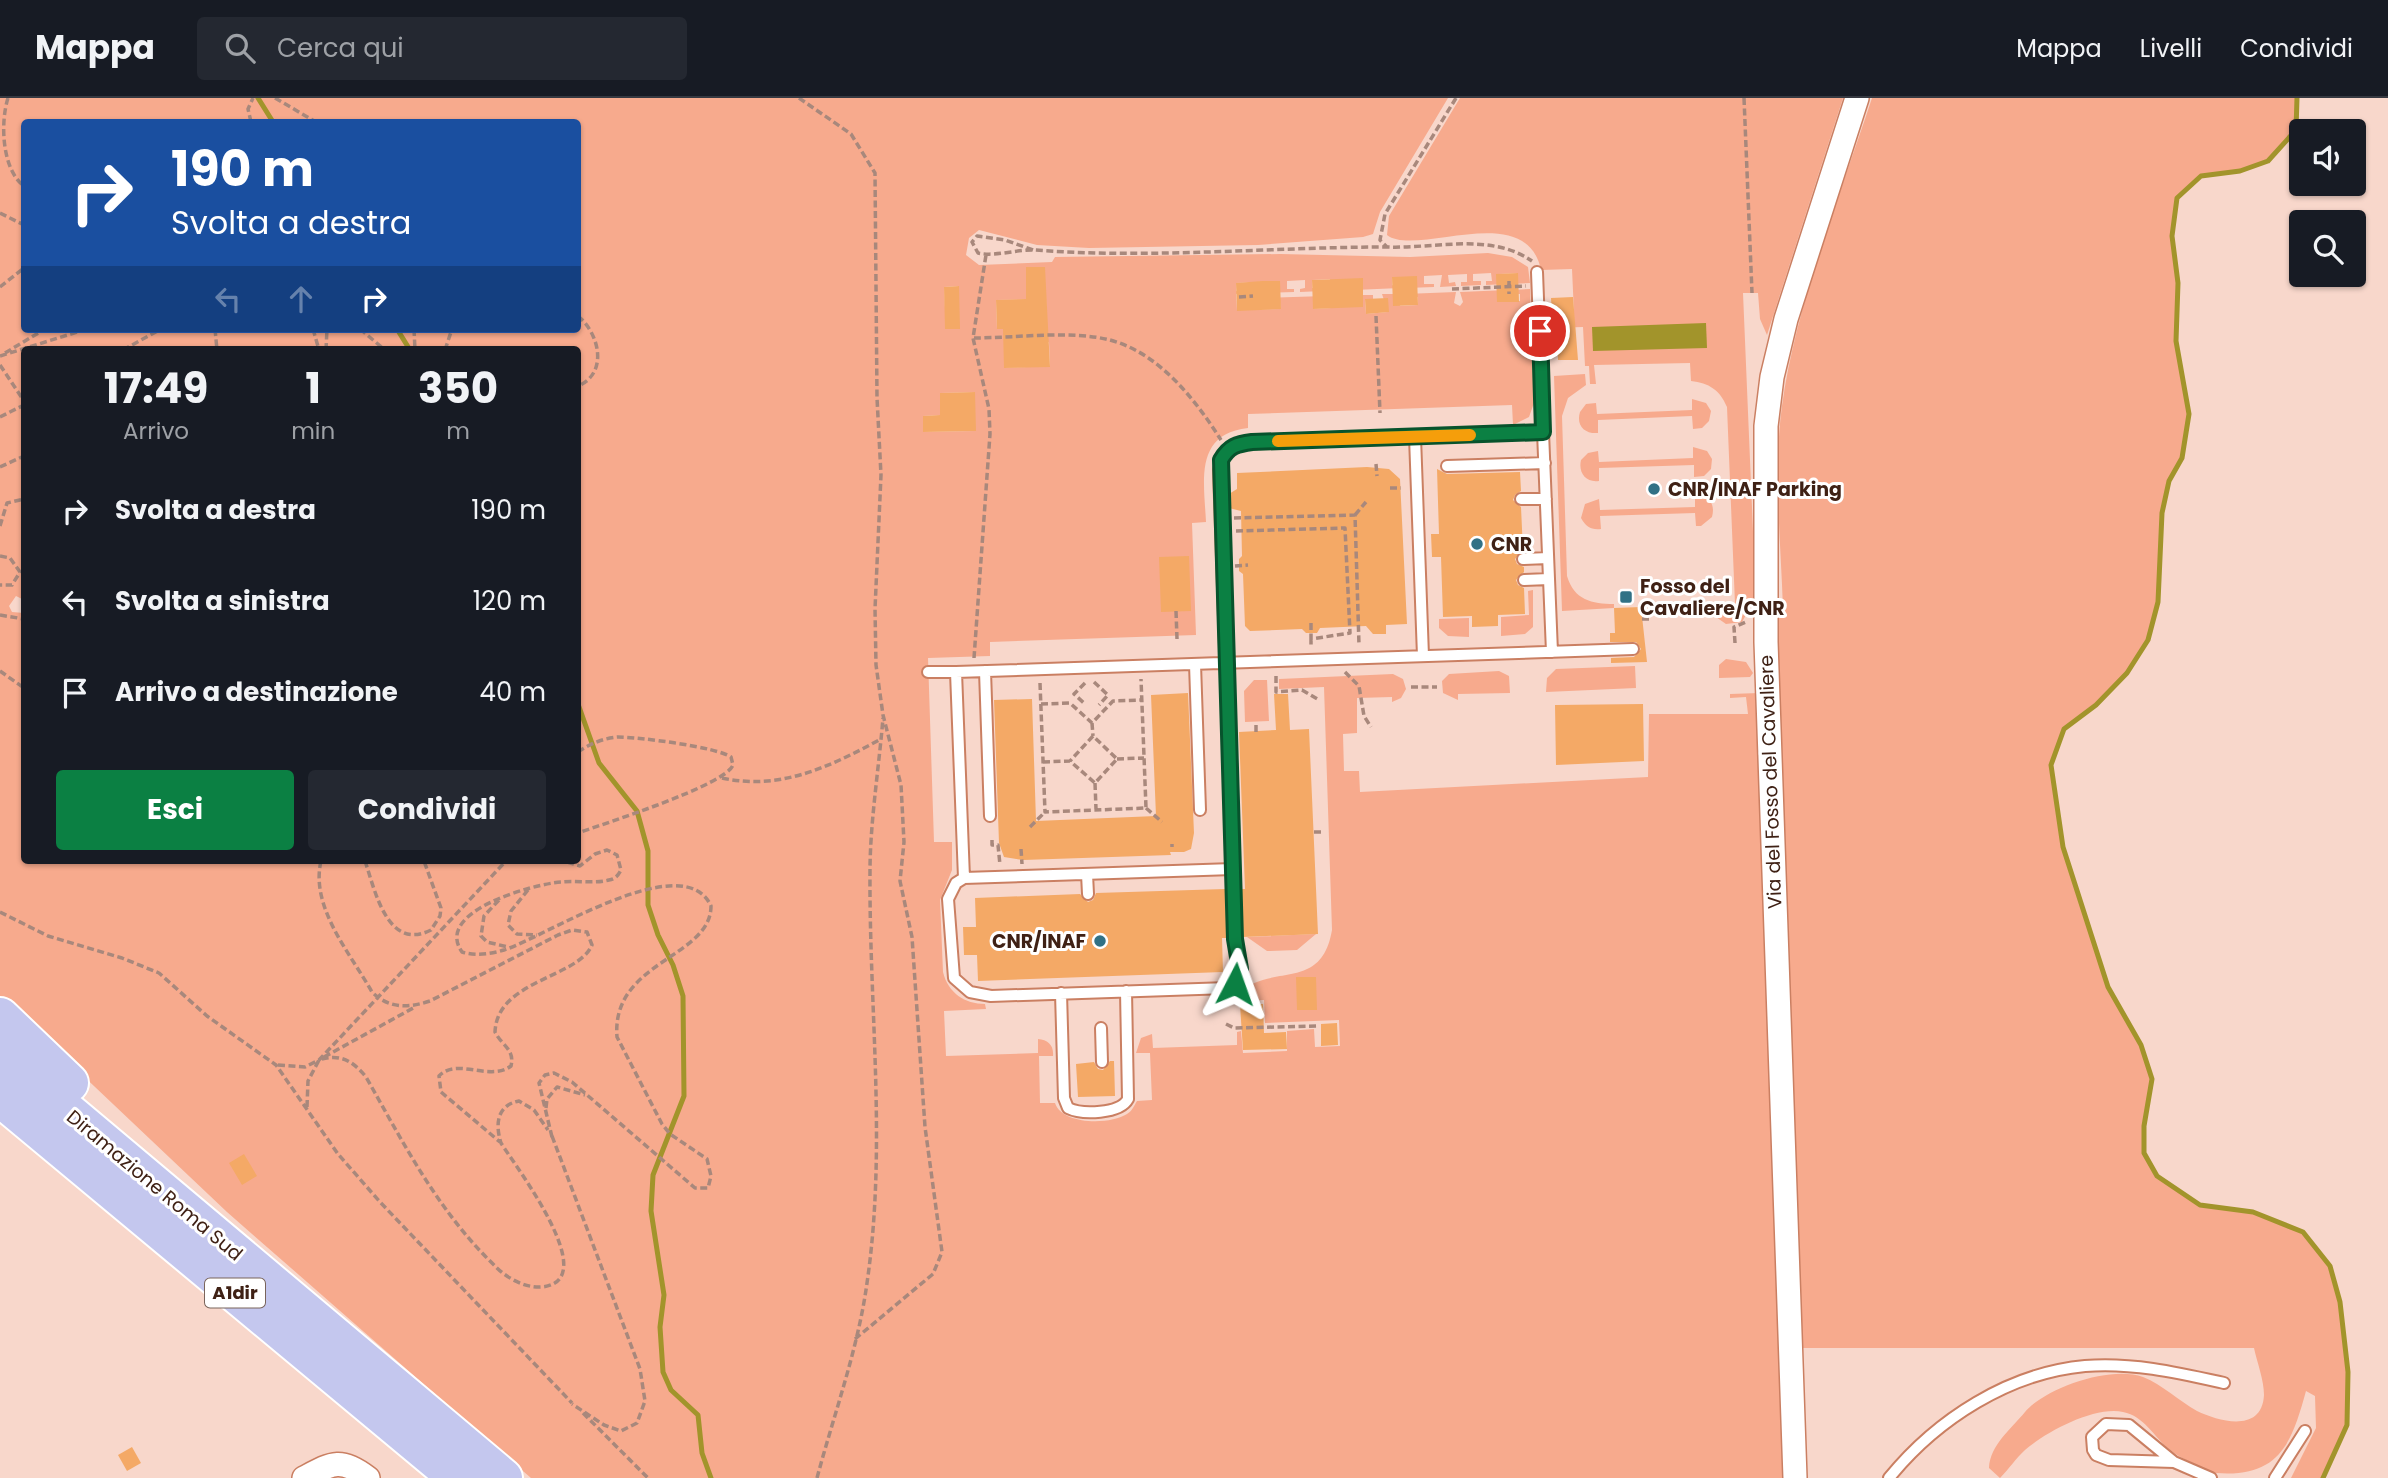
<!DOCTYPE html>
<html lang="it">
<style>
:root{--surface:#171b24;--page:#242831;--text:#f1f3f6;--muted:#9ea1a6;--line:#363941;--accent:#0b8043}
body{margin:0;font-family:Poppins,sans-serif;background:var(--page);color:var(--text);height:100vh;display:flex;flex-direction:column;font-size:26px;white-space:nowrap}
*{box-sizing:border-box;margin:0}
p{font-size:23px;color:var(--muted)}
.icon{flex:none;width:38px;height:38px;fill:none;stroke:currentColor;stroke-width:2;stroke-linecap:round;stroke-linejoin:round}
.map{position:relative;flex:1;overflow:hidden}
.side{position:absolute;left:21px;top:248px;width:560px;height:518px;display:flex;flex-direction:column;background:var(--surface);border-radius:7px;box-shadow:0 2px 5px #0004}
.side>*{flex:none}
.banner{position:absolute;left:21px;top:21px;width:560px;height:214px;border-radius:7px;box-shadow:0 2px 5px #0004;background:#1a4fa0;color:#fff;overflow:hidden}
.tools{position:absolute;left:2289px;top:21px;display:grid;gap:14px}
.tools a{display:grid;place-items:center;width:77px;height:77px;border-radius:7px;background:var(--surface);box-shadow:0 2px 5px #0004;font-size:35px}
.pin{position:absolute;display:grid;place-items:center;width:60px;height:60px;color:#fff;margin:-30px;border:4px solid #fff;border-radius:50%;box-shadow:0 2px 7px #0007}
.me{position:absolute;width:77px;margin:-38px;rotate:4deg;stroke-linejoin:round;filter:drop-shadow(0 0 5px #0008)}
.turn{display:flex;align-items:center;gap:24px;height:147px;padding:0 35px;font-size:32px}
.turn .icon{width:91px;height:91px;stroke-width:2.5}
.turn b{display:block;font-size:49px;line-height:60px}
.lanes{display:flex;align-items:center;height:66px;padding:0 35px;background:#0003;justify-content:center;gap:35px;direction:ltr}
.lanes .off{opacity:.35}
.eta{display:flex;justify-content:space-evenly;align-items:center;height:119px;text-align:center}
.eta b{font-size:42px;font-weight:700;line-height:49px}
.primary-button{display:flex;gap:14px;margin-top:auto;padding:14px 35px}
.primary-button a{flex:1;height:80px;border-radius:7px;background:var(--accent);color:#fff;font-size:28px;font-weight:700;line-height:80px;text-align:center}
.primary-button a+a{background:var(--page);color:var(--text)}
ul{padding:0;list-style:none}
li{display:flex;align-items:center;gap:21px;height:91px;padding:0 35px}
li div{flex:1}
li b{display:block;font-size:26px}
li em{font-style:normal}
header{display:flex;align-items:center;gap:42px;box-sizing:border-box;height:98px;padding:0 35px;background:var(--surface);border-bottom:2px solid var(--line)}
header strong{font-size:33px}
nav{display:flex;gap:38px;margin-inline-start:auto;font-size:24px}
.search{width:490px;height:63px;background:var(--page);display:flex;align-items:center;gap:18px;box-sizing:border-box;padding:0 24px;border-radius:7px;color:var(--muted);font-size:26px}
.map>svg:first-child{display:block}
.green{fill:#f7aa8d;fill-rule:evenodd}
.water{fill:#a2942b}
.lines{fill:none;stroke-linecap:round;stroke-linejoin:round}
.stream{stroke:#a2942b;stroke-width:5}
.building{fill:#f4a966}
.service-casing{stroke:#ca7f62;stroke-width:14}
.minor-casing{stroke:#ca7f62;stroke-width:26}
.motorway-casing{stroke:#fff;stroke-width:42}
.path{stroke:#a8887c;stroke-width:3.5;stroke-dasharray:7 3.5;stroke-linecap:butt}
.service{stroke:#fff;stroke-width:10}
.minor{stroke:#fff;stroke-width:23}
.motorway{stroke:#c4c7ee;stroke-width:38}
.route-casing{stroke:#07532c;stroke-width:18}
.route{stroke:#0b8043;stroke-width:12}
.slow{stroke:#f59e0b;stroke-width:12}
.poi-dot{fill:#317185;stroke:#fff;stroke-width:2.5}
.labels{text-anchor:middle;stroke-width:6;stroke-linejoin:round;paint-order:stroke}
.shield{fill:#fff;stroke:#79645b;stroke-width:2}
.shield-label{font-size:18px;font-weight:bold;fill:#3f2115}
.poi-label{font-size:19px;font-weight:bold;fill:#3f2115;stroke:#fff;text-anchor:start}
.street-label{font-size:19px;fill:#3f2115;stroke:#fff}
</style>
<header>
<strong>Mappa</strong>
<div class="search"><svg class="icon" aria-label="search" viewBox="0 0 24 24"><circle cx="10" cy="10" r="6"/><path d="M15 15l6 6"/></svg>Cerca qui</div>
<nav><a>Mappa</a><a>Livelli</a><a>Condividi</a></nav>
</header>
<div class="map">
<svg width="2388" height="1380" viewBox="0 0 2388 1380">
<rect width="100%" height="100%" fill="#f8d7cb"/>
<!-- green -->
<path class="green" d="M0,0H1448L1380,114L1373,136L1363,139L1258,147L1089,150L1037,147L979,132L969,140L966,157L979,167L1052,164L1055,159L1280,156L1410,159L1488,155L1512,159L1528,169L1530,185L1511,186L1517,175L1499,176V183L1507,186L1486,187V183H1492L1491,175L1473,176V183H1481V187L1461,188V184H1467V176L1448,177L1449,185L1455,184L1456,188L1440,189L1442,177L1424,178V186H1434V189L1407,190L1392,179V187L1400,190L1354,192L1331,189L1330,181L1312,182V190H1323V193L1300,194V191L1305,190V182L1287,183V191H1294V194L1262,195V191H1280V183L1236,185V193L1255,195L1236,196L1237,212L1281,211L1280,204L1262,200L1325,198L1313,211L1332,210L1345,197H1373V201L1365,202L1366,216L1388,214L1382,196H1399L1400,208L1418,207V199L1405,200V196L1456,194L1454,205L1460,208L1463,204L1460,194L1507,192V196H1497V204L1520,203V196H1511V192L1530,191L1534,305L1529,319L1513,327L1512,307L1248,316V330C1194,336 1204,383 1206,424L1192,425L1196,537L990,544V558L928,560L934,744H952V772L940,802L943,874C948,895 965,906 985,906L986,911L944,913L946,958L1038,955V941C1048,942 1054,947 1053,958H1039L1040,1005H1055C1062,1027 1110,1027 1127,1016C1132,1013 1134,1008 1137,1003L1152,1002L1150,955H1136L1141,940L1152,936L1153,950L1237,947V934L1241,933L1243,955L1287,953V933L1314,931L1315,949L1340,948L1339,922L1265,925L1264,902L1237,903V897C1270,863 1321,896 1332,832L1324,589L1279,591V581L1393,576L1403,581L1406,591L1401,600L1392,604V599L1357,600V635L1343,636L1344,673H1359L1360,694L1648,679L1649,616H1748L1746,599L1730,600V596L1759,595L1785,1380H531L227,1114L0,899ZM24,24H578V231H24ZM958,188L959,231H946L944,189ZM1046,201L1047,230L997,231L996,202ZM1049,244L1050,268L1004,270V245ZM24,252H578V763H24V515L12,514L9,508L16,498L24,502ZM975,294V333L923,334V318L940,317V295Z
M1460,0H1843L1767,237L1760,221L1758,195H1743L1756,505L1752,506L1742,524L1726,526L1716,519L1719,509L1735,506L1727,309C1720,292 1709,285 1691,283L1690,265L1594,267L1596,286H1590L1589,268H1585L1583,229L1552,230V216L1574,215L1572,171L1541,172C1526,100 1416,160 1387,137L1389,118Z
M1872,0H2297L2296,32L2268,63L2240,73L2201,78L2177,100L2172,137L2178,185L2176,243L2189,316L2182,360L2169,383L2162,415L2158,504L2148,542L2127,575L2096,607L2064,631L2051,667L2063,749L2108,889L2141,947L2152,981L2144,1028V1055L2157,1078L2200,1107L2253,1114L2303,1134L2330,1168L2340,1204L2348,1274L2347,1327L2323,1380H2291L2316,1330L2315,1298L2306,1293C2292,1343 2281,1380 2216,1375C2200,1369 2182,1362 2169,1351C2154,1339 2144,1318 2123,1314C2094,1308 2046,1334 2025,1352C2016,1360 2009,1371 2000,1380L1989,1370C1990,1347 2011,1331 2025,1314C2046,1289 2112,1267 2143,1279C2163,1287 2179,1303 2197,1313C2220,1324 2262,1335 2264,1297C2264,1282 2257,1264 2254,1250H1802L1776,513L1783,511C1781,446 1773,373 1782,308C1796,206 1840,98 1872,0Z
M1585,276L1586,287L1568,300L1562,318L1567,478C1574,502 1592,506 1614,506V510L1562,513L1554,278Z
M1692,301L1706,305L1711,313L1709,323L1702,330L1693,331L1692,318L1598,322V335C1584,336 1576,327 1580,314L1586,306L1596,305L1597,316L1692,312Z
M1693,349L1707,353L1712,361L1711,371L1704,378L1694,379V367L1599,370V383C1586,385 1578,375 1581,362L1588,355L1598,353L1599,364L1693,360Z
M1700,397C1711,400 1715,408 1712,419L1701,428H1696L1695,415L1600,418L1601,431C1591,432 1586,429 1581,420L1585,406L1599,401L1600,412L1695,409V398Z
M1533,492V529L1525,536L1501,538V519L1529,517L1528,493Z
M1469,520V539L1448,538L1439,530V521Z
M1726,561L1746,564L1753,575L1750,579L1719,580V567Z
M1635,568L1636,590L1546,594L1547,580L1556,571Z
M1499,573L1509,578L1510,595L1458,596V602L1443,595L1442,583L1449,576Z
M1254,582H1267L1269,623L1245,624L1244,593Z
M1316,836L1297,852L1267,853L1247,839Z"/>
<!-- water -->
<path class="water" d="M1706,225L1707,250L1593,253L1592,229Z"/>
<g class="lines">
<!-- stream -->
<path class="stream" d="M258,0L273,24
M2297,0L2296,32L2268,63L2240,73L2201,78L2177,100L2172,138L2178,185L2176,243L2189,316L2182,360L2169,383L2162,415L2158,504L2148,542L2127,575L2096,607L2064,631L2051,667L2063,749L2108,889L2141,947L2152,981L2144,1028V1055L2157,1078L2200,1107L2253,1114L2303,1134L2330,1168L2340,1204L2348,1274L2347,1327L2323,1380
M397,231L410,252
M578,606L599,665L637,713L648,753V807L658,837L673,867L683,898L684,998L653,1077L651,1113L664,1197L660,1229L663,1274L671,1292L698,1317L702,1355L711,1380"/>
</g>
<!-- building -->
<path class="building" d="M1026,169H1045L1050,269L1004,270L1003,231H997L996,202L1026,201Z
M1518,175L1519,204H1497L1496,176Z
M1417,178L1418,207L1393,208L1392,179Z
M1363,180V209L1313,211L1312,182Z
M1262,183H1280L1281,211L1237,213L1236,185Z
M959,188L960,231H945L944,189Z
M1573,199L1578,262H1558L1556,216H1552L1551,200Z
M1388,200L1389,214L1366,216L1365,201Z
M975,294L976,333L923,334V318L940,317V295Z
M1367,369L1389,371L1400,381L1407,526L1386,527V536H1373L1366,528L1320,530L1317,535H1306L1302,531L1250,533L1245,528L1243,476L1239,473V461L1242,458L1241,413L1229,410V396L1237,391V375Z
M1437,371L1447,376L1520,374L1521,393L1515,397L1513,402L1521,409L1523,453L1515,461L1517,466L1524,469V474L1516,482L1518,487L1524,490L1525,516L1498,517V528L1472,529V518L1443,519L1441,459H1432L1431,436H1439Z
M1189,458L1191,513L1161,514L1159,459Z
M1641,509L1647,564L1611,565V560L1634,559L1641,551L1636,544H1610V535H1615L1614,510Z
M1188,595L1194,735L1191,751L1184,754H1170L1171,757L1023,762L1004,759L999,745L994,602L1032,601L1036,723L1156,718L1151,597Z
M1274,596H1288L1290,632L1309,631L1318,836L1243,839L1241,791H1245L1239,634L1276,632Z
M1643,606L1644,663L1556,667L1555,607Z
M1225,791L1227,840H1222L1223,874L978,883L977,857H964L963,829H976L975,800L1080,796L1088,804L1093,802L1096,795Z
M1296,879H1316L1317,912H1297Z
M1263,906L1264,935L1286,934L1287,951L1243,952L1240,907Z
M1337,925L1338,947L1321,948V926Z
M1110,963H1114L1115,998L1078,999L1076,966L1094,964L1098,971L1103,972Z
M244,1056L257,1078L242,1087L229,1065Z
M132,1349L141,1365L127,1373L118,1357Z"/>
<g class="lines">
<defs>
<path id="service" d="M1537,174L1543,334
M1415,339L1423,558
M1447,368L1545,365
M1521,401H1546
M1523,461L1548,460
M1524,482L1549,481
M1195,566L1200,712
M985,573L990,718
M928,574H956
M1233,771L964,780L956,785L948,801L954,880L970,894L991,898L1228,890L1239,878L1235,841L1219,372C1223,352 1233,347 1252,344L1543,334L1552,554
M1087,776L1088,796
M964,780L956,574L1633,551
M1061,895L1064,1000L1068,1010C1082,1017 1120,1016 1128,1001L1126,893
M1101,930L1102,964
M2174,1364L2109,1362L2096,1357L2093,1352L2092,1339L2106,1326L2129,1327L2174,1364L2211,1380
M1889,1380C1937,1321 2009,1275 2085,1268C2132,1264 2179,1275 2224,1285
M2275,1380L2305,1333"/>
<path id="minor" d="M304,1380C332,1365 341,1359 368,1380
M1795,1380L1766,544V328L1772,279L1786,221L1857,0"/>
<path id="motorway" d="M0,919L69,985
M0,957L503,1380
M0,999L458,1380"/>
</defs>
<!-- service casing -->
<use href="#service" class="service-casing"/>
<!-- minor casing -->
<use href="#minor" class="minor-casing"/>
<!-- motorway casing -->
<use href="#motorway" class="motorway-casing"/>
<!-- path -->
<path class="path" d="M8,0C0,25 2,72 24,88
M275,0L316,24
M799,0L851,36L875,75L877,300L881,377L875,511L876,567L883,617L901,687L904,744L900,783L912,839L925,1029L942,1154L933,1176L855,1241
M1456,0L1385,116L1380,142L1387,149C1434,151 1490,134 1532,163
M1744,0L1752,195
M251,24L248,11L253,0
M0,115L24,127
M1033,152L1005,142L977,138L972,144L978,155C996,159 1017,151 1036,152C1152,161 1270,149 1387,149
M1509,183V196
M0,189L24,170
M1452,191L1526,188
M1239,199L1253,198
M578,218C599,235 609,275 578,288
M1376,218L1380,315
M215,231L217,252
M313,231L319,252
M360,231L385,252
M414,231L415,252
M974,240C1015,240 1071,232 1110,242C1159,255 1195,301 1221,342
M123,252L161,231
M326,252L327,231
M445,252L452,231
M5,255L45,231
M0,258L87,231
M0,267L24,303
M0,319L24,307
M1376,366L1377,378
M0,369L24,358
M1390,390H1401
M1355,417L1366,404
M1234,420L1355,417L1359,547
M0,428L7,405L24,401
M1236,433L1345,430L1350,535L1311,541V548
M0,458L10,460L20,474L12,487H0
M1235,468L1248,467
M1176,513L1177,541
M0,517L24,521
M1642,521H1649
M1311,525V541
M1735,545L1734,529L1746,524
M974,560L990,336L989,311L973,240L986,157
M0,573L24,590
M1345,574L1359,588L1364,618L1371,629
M1276,578V594L1302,592L1319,602
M1094,584L1108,597L1099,607
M1040,585L1045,714L1146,710L1141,581
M1085,585L1074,596L1085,606
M1411,589H1437
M1041,606L1070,605L1092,625L1113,603L1142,602
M1092,625L1093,638
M1256,627V636
M578,654C589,646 604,640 618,639C638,639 717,649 731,659L733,667C726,687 603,726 578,735
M1117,661L1144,660
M1043,664L1070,663L1095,685L1117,661L1093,638L1070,663
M722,680C781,693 831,668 881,641
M1095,685L1096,711
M1146,710L1162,724
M1030,729L1045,714
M1314,734H1323
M992,742V747H998L1000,767
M1172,746V749
M1021,751L1022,766
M321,763C310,809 350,855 372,894C389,911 409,910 430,903L558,837L572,832L587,834L592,847C578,880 497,882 495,934C502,948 515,951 511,968C490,984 457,959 439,978L441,994L500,1044
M365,763C375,792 387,854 431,832L440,818L441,810L424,763
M528,792L511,813L508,827L517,836L537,837
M499,802L484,818L481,838L487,844L508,849
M0,814L48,838L122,860L159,875L207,918L276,967L338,1056L380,1104L572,1305
M1226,926L1234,930L1317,928
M324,959L415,909
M278,967L305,969L319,962L506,763
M307,1009L308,983L319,962C340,955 353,963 366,979C404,1046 438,1113 494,1167C505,1179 524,1190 541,1189C605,1184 515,1068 501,1045C495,1026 497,1007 519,1003L534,1012L548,1032
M546,1010L547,1001L557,989L585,997
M552,1038L640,1271L645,1303L637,1325L621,1333L604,1327L572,1306
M552,1039L539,985L545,977L554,975L572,984L695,1090H708L711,1078L707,1061L670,1036L662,1026L617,939C611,863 711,860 711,808C684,748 545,839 504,852C491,856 475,858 462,854C433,813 534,786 561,784C576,782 594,786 609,782C615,781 618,778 621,772L617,757L607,752L595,756L580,768L564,763
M583,1315L648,1380
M817,1380C834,1316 858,1251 867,1185C887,1048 869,911 870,773C870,725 879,669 883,620"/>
<!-- service -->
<use href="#service" class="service"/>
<!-- minor -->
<use href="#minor" class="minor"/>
<!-- motorway -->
<use href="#motorway" class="motorway"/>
</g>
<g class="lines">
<defs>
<path id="route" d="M1235,886L1240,871L1235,841L1221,362C1229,348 1237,346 1252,344L1543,334L1540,233"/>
</defs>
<!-- route casing -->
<use href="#route" class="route-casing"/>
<!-- route -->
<use href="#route" class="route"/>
<!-- slow -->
<path class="slow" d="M1278,343L1470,337"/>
</g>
<!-- markers -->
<g class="poi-dot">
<circle cx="1654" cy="391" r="7"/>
<circle cx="1477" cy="446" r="7"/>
<rect x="1619" y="492" width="14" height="14" rx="3.5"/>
<circle cx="1100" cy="843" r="7"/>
</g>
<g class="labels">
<!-- shield labels -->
<rect class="shield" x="205" y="1180.5" width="60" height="29" rx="5"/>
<g class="shield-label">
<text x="235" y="1201">A1dir</text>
</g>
<!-- poi labels -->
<g class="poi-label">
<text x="1668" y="398">CNR/INAF Parking</text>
<text x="1491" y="453">CNR</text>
<text x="1640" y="495">Fosso del<tspan x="1640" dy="22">Cavaliere/CNR</tspan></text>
<text x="1086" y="850" text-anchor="end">CNR/INAF</text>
</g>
<!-- street labels -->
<g class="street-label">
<text transform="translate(1770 684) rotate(-92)" y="7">Via del Fosso del Cavaliere</text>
<text transform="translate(155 1087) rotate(40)" y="7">Diramazione Roma Sud</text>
</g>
</g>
</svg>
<div class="tools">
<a><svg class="icon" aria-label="sound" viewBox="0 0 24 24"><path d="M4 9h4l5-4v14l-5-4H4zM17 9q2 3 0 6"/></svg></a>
<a><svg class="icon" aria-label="search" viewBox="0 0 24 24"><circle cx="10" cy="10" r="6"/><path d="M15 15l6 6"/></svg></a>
</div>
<div class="pin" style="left:1540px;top:233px;background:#d93025"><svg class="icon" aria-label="arrive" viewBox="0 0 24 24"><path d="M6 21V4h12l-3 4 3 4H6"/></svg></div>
<svg class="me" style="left:1235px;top:886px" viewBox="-20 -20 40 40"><path d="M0-17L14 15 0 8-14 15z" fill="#0b8043" stroke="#fff" stroke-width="4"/></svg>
<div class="banner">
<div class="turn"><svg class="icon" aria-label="right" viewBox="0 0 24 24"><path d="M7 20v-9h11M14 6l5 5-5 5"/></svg><div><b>190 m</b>Svolta a destra</div></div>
<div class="lanes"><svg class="icon off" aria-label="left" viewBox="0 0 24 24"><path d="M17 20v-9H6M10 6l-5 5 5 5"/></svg><svg class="icon off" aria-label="ahead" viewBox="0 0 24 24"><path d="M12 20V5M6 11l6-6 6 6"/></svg><svg class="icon" aria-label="right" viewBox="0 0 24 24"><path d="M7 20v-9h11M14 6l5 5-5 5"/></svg></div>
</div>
<section class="side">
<div class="eta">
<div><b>17:49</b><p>Arrivo</p></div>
<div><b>1</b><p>min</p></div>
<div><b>350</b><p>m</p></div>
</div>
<ul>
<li><svg class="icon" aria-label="right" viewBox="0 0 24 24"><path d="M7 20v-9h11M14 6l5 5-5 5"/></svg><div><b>Svolta a destra</b></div><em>190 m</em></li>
<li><svg class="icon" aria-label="left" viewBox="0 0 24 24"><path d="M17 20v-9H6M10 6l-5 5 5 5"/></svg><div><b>Svolta a sinistra</b></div><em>120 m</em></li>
<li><svg class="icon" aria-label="arrive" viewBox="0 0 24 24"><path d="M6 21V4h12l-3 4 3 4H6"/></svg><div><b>Arrivo a destinazione</b></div><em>40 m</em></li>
</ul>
<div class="primary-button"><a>Esci</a><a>Condividi</a></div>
</section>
</div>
